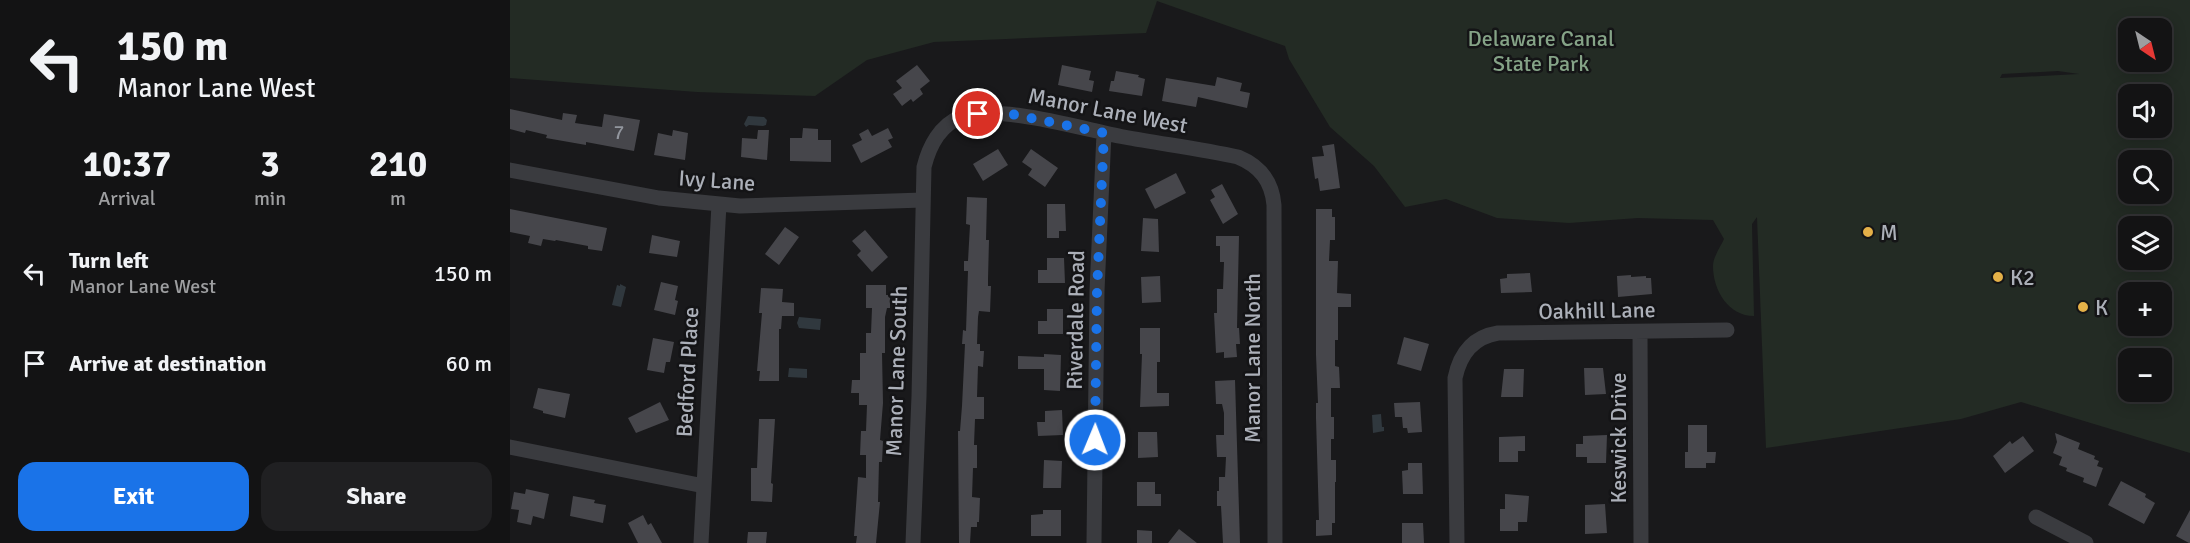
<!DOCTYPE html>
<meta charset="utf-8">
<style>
:root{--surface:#131314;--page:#202022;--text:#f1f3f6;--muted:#9d9ea0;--line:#323234;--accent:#1a73e8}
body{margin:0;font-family:Signika,sans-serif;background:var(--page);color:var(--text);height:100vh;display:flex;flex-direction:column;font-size:22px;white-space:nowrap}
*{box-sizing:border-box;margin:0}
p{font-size:20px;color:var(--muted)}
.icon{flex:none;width:33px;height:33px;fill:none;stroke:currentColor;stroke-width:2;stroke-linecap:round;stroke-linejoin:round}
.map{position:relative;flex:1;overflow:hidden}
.drawer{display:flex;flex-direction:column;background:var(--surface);width:510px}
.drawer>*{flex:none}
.banner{background:#131314;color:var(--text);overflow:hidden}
.needle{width:39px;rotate:145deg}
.buttons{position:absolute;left:1608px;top:18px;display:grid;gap:12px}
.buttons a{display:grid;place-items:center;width:54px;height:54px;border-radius:12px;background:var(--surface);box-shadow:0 3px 15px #0003,0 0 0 2px var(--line);font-size:30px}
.pin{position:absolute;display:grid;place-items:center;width:51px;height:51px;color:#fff;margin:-26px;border:3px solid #fff;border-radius:50%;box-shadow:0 2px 6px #0007}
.me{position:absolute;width:66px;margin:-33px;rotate:1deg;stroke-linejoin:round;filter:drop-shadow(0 0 4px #0008)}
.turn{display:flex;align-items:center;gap:21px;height:126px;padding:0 18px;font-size:27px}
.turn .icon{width:78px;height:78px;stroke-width:2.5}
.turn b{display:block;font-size:42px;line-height:51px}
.eta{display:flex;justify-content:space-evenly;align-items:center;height:102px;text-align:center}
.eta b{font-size:36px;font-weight:800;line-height:42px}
.primary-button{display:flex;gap:12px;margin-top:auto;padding:12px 18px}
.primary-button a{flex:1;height:69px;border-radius:18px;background:var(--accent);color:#fff;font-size:24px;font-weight:800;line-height:69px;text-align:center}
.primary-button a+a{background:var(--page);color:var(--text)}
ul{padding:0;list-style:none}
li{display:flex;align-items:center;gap:18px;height:90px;padding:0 18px}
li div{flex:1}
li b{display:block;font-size:22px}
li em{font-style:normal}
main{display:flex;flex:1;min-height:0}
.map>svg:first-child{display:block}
.green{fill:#232b24;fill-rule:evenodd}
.water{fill:#30383e}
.building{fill:#46464b}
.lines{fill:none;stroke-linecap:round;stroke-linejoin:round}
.minor{stroke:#3a3b3f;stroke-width:15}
.route{stroke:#1a73e8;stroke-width:10;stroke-dasharray:0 18}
.poi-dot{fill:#e4b048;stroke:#141416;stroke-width:2}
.labels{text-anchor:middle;stroke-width:5;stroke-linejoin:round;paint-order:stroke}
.number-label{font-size:20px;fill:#92969e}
.park-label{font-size:22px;fill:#85a387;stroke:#141416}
.street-label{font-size:22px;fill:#acb0b9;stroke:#141416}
.poi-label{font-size:22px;fill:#acb0b9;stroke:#141416;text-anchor:start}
</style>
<main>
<section class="drawer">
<div class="banner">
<div class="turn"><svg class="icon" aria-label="left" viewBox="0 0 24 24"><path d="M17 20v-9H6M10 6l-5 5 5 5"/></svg><div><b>150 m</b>Manor Lane West</div></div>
</div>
<div class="eta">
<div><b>10:37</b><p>Arrival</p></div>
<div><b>3</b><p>min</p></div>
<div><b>210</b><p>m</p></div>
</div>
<ul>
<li><svg class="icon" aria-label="left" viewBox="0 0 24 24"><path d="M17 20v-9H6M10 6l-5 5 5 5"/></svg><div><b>Turn left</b><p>Manor Lane West</p></div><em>150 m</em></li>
<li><svg class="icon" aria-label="arrive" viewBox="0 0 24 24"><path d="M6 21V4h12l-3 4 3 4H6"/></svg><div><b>Arrive at destination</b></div><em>60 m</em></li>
</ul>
<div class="primary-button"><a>Exit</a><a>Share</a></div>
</section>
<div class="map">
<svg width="1680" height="543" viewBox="0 0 1680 543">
<rect width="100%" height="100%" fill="#19191b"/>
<!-- green -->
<path class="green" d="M0,0H1680V453L1511,402L1451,419L1256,448L1247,217L1242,224L1244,316C1219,316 1203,291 1203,266C1203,257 1211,246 1214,239L1203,220L1128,218L1059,223L987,218L936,199L895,207L864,166L820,127L779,59L775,46L647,1L636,33L424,42L357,60L305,96L187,92L0,78ZM1652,28V62H1618V28ZM1548,71L1569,74L1490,78L1492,74ZM1652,94V128H1618V94ZM1618,160H1652V194H1618ZM1618,226H1652V260H1618ZM1652,292V326H1618V292ZM1618,358H1652V392H1618Z"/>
<!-- water -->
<path class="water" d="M238,116L254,117L257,120L256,125L253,126L239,125L236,127L234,124Z
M110,284L116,287L111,307L102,305L107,285L110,286Z
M289,317L311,319L310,330L289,328L287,323Z
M279,368L297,369V378L278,377Z
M871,414L872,427H874V431L863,433L862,415Z"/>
<!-- building -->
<path class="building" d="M407,65L420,81L410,89L413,94L403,102L401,99L392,106L383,94L392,88L386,81Z
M552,65L581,71L579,80L584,81L582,92L548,85Z
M606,71L629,75L628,77L635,79L632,96L599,91L601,81H604Z
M707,77L732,83L730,91L740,93L737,108L688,97L686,107L652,101L656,78L705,86Z
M0,109L52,120L53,113L67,115L65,123L92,127L94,114L130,120L124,151L76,142V145L36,138L37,135L16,130L15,133L0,129Z
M293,128L308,129V140H321V162L280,161V138H292Z
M378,128L383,138L378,140L382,147L351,163L342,145L352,140L349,134L358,129L362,136Z
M163,130L178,133L175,160L144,155L148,133L162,136Z
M248,130H259L257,160L231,157L232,138L247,139Z
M824,144L830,188L810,191L808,178L805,179L802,157L814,156L812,146Z
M488,149L498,165L473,181L463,164Z
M521,149L548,168L535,187L518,175L522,169L512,162Z
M666,173L676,193L645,209L635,189Z
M712,184L728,214L713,224L700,200L705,197L701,190Z
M457,197L477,198L476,240H479L478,279V286H481L480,312L469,311L468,317L467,344H470V351H474L473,367L468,366L467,397H474V419H465L464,445H467V468H463L462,497L470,498L469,522H467V527H461L460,543H449L448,431H450L452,406L455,344H452L453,330L456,331L458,271H454V261H458L460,225L456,224Z
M537,204H555L556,231H549V238H537Z
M0,209L97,228L92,251L78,249V246L46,240L45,241L33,239L31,246L18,243L20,236L0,232Z
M806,209H822V217H825V240H820L819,261H828L827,293L841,294V307H828V340H825V366L829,367L830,388H821V417H824V439H821V460H826V482H825V523H822V535L806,536V520H809L806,418V403H808L806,355Z
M633,218L648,219L649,252L631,251Z
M275,227L289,237L269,265L255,254Z
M355,230L378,257L362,272L347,255L351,251L342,241Z
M142,235L170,241L167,257L139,253Z
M706,236H729L727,328H729L730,344H726L727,357L714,358V352L706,353L704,313H707V289H713L714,262H710V246H706Z
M537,258H554L555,283H528V270H537Z
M1020,273L1022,292L991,293L990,279L997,278V274Z
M1121,275V277L1136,276V278H1141L1142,294L1108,297L1107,276Z
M650,276L651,302L632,303L631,277Z
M151,282L168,286L165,300L168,301L165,315L144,310Z
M356,285H376V295H380V308H377L375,317V353H372L373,403L370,440L373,441L372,462H369L368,502H370L366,543H346L347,536H344L348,477L356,478V455H350L351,431H356L357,405H349V393H341L342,380H350V353H356V333H361L362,308H356Z
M251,288L273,289L272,302L284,303V316H272L271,329H269V381H249L250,371H247L252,313H249Z
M537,309H553V334H528V321H537Z
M630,328H650V362H647V393H659V406L630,407L632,354H630Z
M894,337L919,344L911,371L887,364Z
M143,338L164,342L160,362H156L154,373L137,370Z
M534,354L551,355L550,391L534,390V369H508V356L534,357Z
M1074,368H1093L1096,394L1075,395Z
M994,369H1014L1013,397H991Z
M725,380L730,543H713L711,506H707V491H709V477H715L716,457H707L706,435H714V413L712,404H706L705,381Z
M28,388L60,394L55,418L33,413V411L23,408Z
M150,402L159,420L126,433L118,418Z
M910,402L912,432L898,433L897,428H893L892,417H885L884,403Z
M552,410L553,435L528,436L527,422H535V411Z
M249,419H265L261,483L263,484L262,502L241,501V468H247Z
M1178,425H1197V452H1206L1205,463H1196V468H1175V452H1178Z
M628,432H647L648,457L628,458Z
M1545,433L1570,443L1568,449L1585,456L1584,459L1589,461L1587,466L1593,468L1586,487L1573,482L1574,478L1556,471L1557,468L1549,465L1552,457L1543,453L1547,442Z
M1097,435L1096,463H1077V457H1066V444H1073V436Z
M1015,436V451H1008V462H989V437Z
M1513,436L1524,451L1495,473L1483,456L1500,441L1502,444Z
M534,460L552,461L551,488H533Z
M898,463H912L913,494H893L892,471L898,470Z
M1611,481L1636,494L1635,497L1645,503L1634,524L1598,505Z
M627,482H645V494H651V506H627Z
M16,489L39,494L34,519L23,516L21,525L7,522L9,510L1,509L4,492L15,494Z
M995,494L1019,496L1017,522H1008V531H990V509H995Z
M63,496L85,500L84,503L96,505L93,523L60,516Z
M1095,504L1097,533L1075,534V505Z
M533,510H551V536H521V515L533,514Z
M1680,510V543H1679L1666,536Z
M133,515L138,525L141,523L152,543H128L118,523Z
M892,523H913L914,543H892Z
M669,529L687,543H658Z
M627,530L642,531V543H627Z
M238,532H257L256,543H237Z"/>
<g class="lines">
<!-- minor -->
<path class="minor" d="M0,170L149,198L230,206L413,200
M1130,332L1131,543
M0,447L194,486
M1526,517L1576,543
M191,543L209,204
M403,543L409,396L414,167C419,147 430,125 451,117C492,104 571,129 614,137C652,144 691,149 728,157C750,166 762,181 764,205L765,543
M584,543L587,291L594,133
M947,543L945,378C950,354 963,337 988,333L1217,330"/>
</g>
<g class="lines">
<!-- route -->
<path class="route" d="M468,114H501L594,133L587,291L585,440"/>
</g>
<!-- markers -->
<g class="poi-dot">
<circle cx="1358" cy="232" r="6"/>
<circle cx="1488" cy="277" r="6"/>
<circle cx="1573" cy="307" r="6"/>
</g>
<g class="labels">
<!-- number labels -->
<g class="number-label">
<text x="109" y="139">7</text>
</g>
<!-- park labels -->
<g class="park-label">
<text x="1031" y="46">Delaware Canal<tspan x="1031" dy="25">State Park</tspan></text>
</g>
<!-- street labels -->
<g class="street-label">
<text transform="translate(598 110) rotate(11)" y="8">Manor Lane West</text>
<text transform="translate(207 180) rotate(4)" y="8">Ivy Lane</text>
<text transform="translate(1087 310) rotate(-1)" y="8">Oakhill Lane</text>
<text transform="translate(565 320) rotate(-89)" y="8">Riverdale Road</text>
<text transform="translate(742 358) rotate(-90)" y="8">Manor Lane North</text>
<text transform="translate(386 371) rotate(-88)" y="8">Manor Lane South</text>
<text transform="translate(177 372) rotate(-87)" y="8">Bedford Place</text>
<text transform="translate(1108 438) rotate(-90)" y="8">Keswick Drive</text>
</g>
<!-- poi labels -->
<g class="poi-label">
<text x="1370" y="240">M</text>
<text x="1500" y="285">K2</text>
<text x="1585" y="315">K</text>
</g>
</g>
</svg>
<div class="buttons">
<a><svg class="needle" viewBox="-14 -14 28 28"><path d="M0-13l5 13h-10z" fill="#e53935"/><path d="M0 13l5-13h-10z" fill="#9d9ea0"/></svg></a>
<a><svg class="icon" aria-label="sound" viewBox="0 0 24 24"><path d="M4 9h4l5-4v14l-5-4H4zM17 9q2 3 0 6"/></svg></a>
<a><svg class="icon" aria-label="search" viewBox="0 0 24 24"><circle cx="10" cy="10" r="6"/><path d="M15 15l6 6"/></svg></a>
<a><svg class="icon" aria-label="layers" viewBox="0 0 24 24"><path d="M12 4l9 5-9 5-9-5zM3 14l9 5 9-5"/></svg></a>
<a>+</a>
<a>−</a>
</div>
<div class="pin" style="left:468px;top:114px;background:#d93025"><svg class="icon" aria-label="arrive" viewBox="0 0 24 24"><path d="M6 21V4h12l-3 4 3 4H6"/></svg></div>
<svg class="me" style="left:585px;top:440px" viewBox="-20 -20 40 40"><circle r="17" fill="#1a73e8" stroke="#fff" stroke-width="3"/><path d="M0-11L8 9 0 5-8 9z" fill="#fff"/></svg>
</div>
</main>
